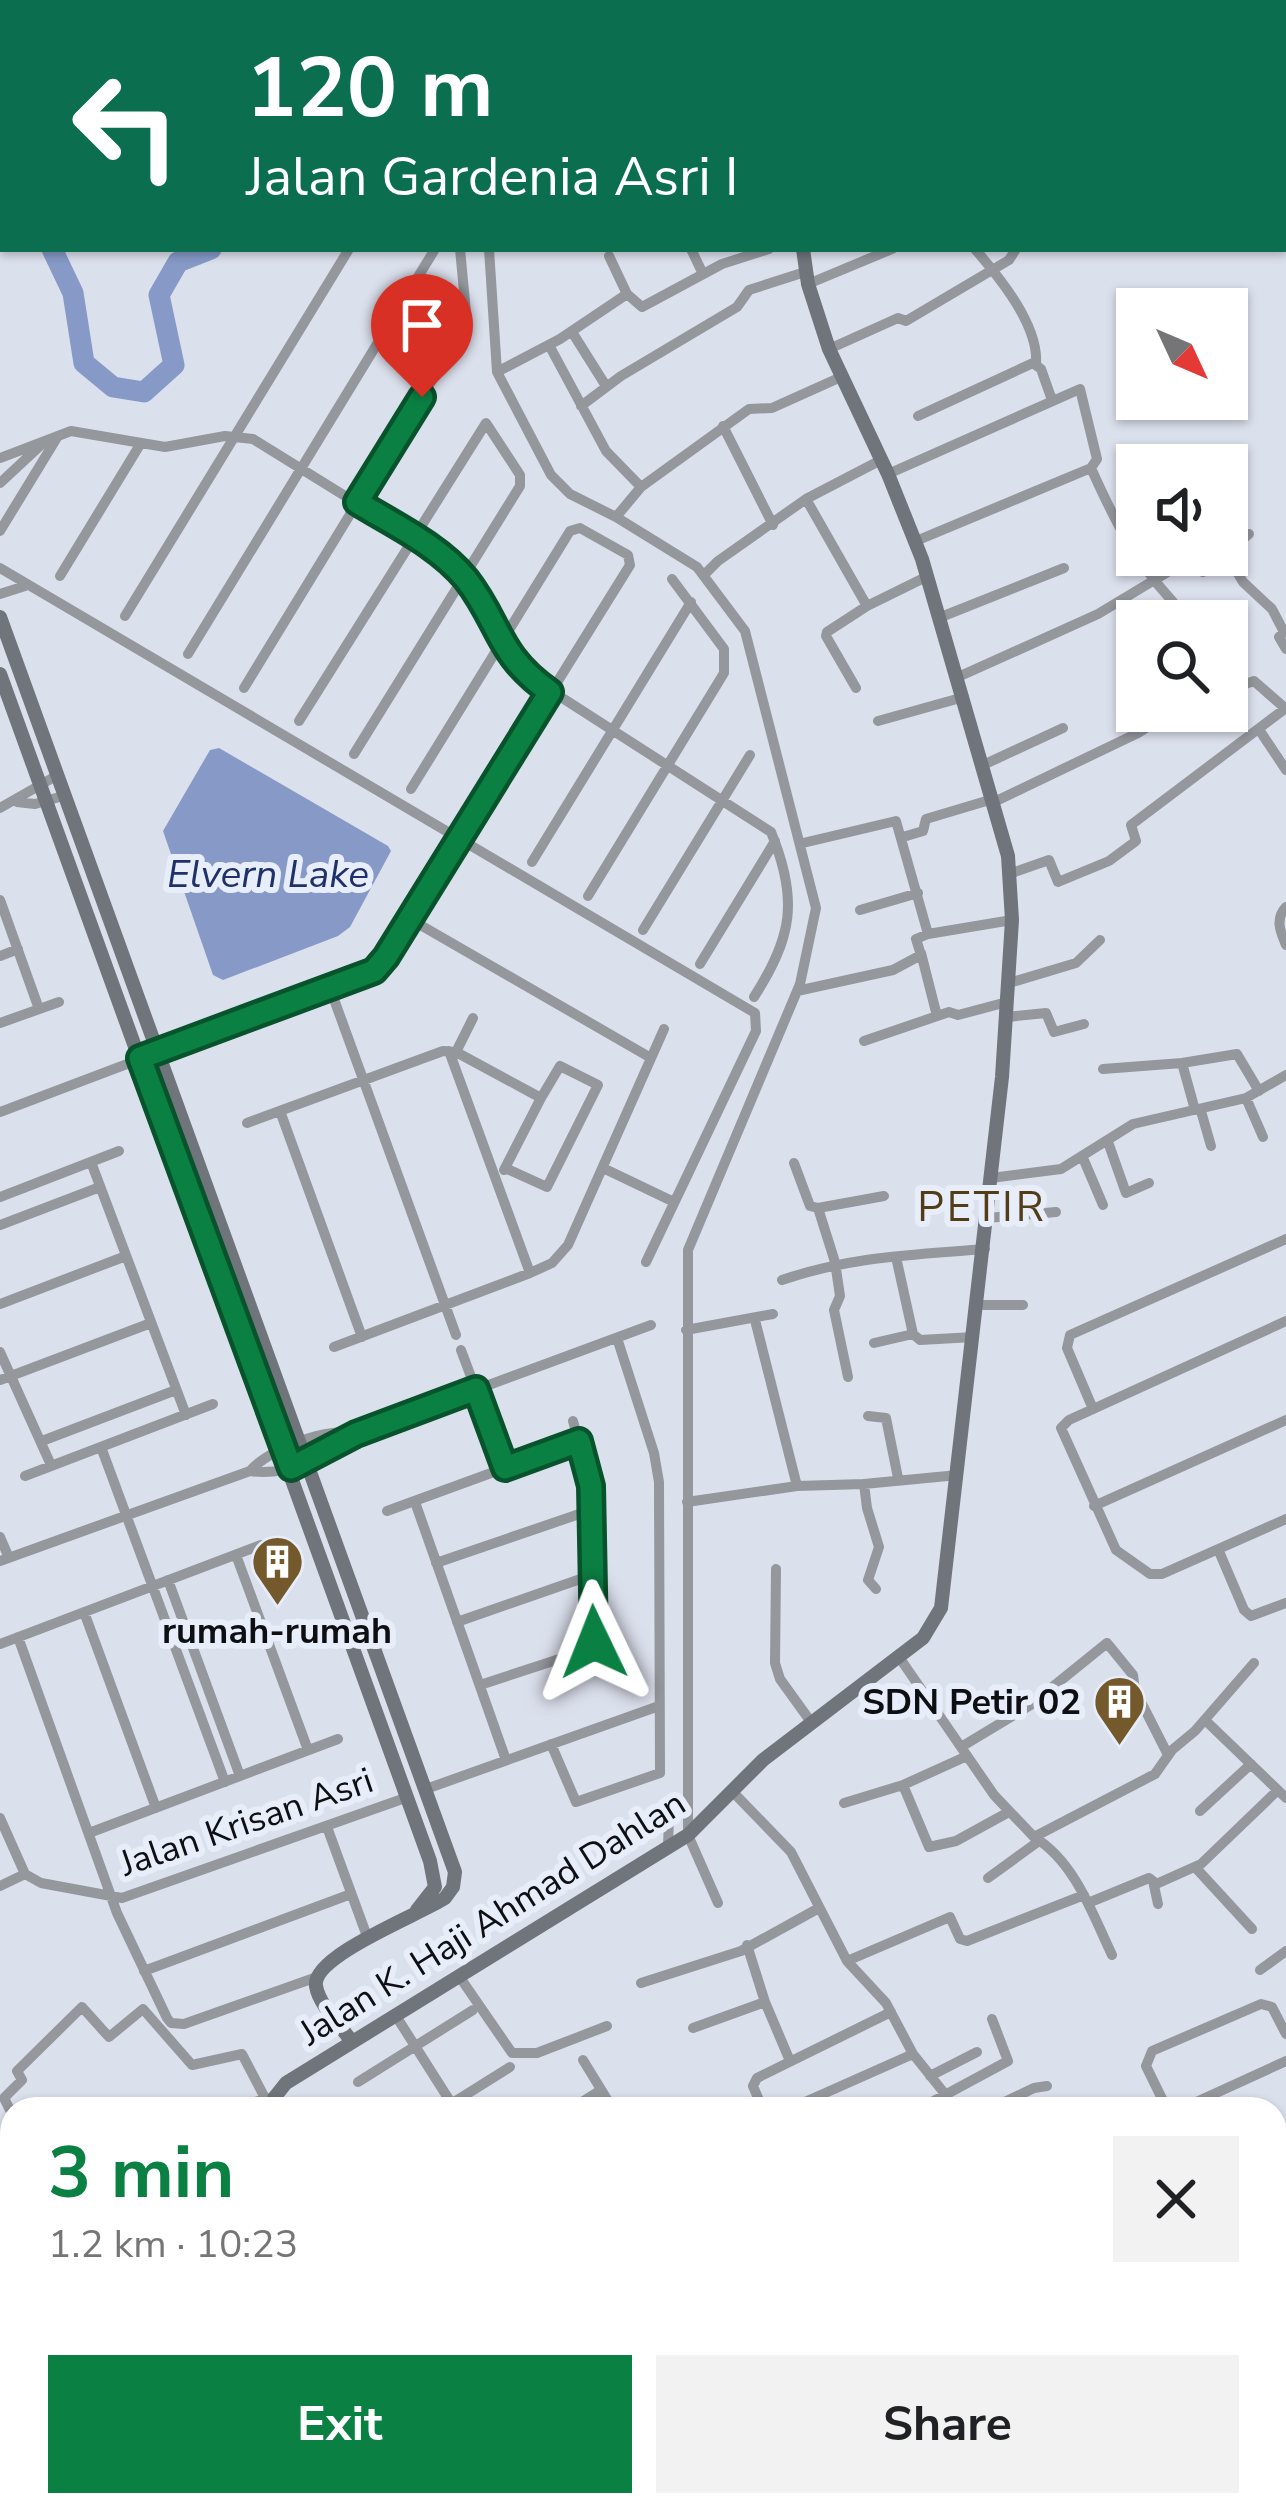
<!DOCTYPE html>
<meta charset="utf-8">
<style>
:root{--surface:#fff;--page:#f2f2f2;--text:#202124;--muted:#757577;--accent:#0b8043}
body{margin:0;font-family:"Nunito Sans",sans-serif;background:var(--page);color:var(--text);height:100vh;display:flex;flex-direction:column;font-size:45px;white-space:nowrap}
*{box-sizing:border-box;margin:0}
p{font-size:39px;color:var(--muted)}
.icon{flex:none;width:66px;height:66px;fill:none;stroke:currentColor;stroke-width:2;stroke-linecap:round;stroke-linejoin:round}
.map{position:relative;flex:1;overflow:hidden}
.side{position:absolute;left:0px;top:2097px;width:1287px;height:420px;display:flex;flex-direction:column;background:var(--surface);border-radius:36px 36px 0 0;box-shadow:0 3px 9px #0004}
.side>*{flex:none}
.hud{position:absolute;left:0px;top:0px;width:1287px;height:252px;box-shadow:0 3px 9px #0004;background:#0b6e4f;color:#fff;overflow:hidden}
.needle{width:78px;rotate:134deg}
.controls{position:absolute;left:1116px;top:288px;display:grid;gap:24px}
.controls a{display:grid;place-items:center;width:132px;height:132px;border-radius:0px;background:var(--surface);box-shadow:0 3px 9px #0004;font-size:60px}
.pin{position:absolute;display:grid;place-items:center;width:102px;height:102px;color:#fff;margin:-123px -51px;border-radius:50% 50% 50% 0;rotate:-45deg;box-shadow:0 0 12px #0007}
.pin .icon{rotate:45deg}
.me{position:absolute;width:132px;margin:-66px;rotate:358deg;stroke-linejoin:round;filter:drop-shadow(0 0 9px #0008)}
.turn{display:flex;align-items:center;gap:42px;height:252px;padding:0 48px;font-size:54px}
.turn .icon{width:156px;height:156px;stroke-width:2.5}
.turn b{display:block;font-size:84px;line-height:102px}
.round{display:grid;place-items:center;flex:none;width:126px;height:126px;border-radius:0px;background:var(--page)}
.overview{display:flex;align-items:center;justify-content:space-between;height:204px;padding:0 48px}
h1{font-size:72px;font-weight:700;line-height:90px;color:var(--accent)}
.cta{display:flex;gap:24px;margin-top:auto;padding:24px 48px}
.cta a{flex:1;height:138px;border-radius:0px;background:var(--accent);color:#fff;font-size:48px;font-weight:700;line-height:138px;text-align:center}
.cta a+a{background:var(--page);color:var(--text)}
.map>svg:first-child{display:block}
.water{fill:#8699c7}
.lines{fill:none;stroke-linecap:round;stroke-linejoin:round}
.river{stroke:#8699c7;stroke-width:21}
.street{stroke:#94979c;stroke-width:10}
.secondary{stroke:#70747b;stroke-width:14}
.primary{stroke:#575b64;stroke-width:15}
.route-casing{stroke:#07532c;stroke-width:30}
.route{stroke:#0b8043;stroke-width:21}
.labels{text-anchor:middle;stroke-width:12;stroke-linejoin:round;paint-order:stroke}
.poi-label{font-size:36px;font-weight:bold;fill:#0d0f13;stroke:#e8edfa}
.street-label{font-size:36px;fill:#0d0f13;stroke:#e8edfa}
.water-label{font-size:39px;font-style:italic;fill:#1e3169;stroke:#e8edfa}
.quarter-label{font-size:42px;letter-spacing:3px;fill:#523d18;stroke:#e8edfa}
</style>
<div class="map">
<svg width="1286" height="2517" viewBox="0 0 1286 2517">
<rect width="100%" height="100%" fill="#dbe0ed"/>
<!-- water -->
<path class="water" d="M219,748L388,846L391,851L350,927L338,936L223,980L213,975L163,831L210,750Z"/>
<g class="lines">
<!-- river -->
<path class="river" d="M376,3V0
M0,218H3
M52,249L73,293L84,363L113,387L144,392L174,365L159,295L178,262L211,249"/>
<!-- street -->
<path class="street" d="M110,0L112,3
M829,0L834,3
M900,0L903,3
M1017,0L1020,3
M187,3L190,0
M257,3L260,0
M267,3L269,0
M323,3L325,0
M471,3L473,0
M768,3L774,0
M995,3L997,0
M489,249L497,372L551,475L570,494L616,517L697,567L745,631L816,908L800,984L688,1250V1835L718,1903
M691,249L703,274
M975,249C999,277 1039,325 1036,364
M609,256L627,294
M808,284L892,249
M572,332L606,386
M549,345L606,451L641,487
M829,349L898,318L906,321L1009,260L1016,249
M497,372L560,339L627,294L642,307L722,264L769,249
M581,406L621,376L737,307L749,290L805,272
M918,416L1033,363L1041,369L1052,400
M723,426L773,525
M0,458L71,431L165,447L225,436L253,439L442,556L471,588L508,654L525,674L771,832C799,900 792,938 754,997
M888,474L1080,389L1097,459L1091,468C1120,533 1140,570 1191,621
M0,483L42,444
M806,499L867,606
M616,517L641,487L749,409L772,408L841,377
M0,531L58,436
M916,541L1091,468
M1227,555L1243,582L1272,609L1284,632L1279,637L1286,649
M0,568L755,1013L756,1031L646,1262
M705,574L718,561L806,499L881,460
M60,576L141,443
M0,594L25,586
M125,616L349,249
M941,617L1064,568
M188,654L435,249
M1227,654L1245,683
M958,677L1098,614L1186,561L1203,572L1249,534
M244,688L467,323L460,249
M856,688L826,636L827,632L867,606L928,576
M1227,690L1254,681L1286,709
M299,721L486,423L520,475V486L354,754
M878,721L964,697
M1260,731L1286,770
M983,765L1063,728
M17,802L35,804L63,796
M994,802L1138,733L1173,711
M0,808L56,776
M903,837L923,831L926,819L993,799
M532,862L691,602
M1009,874L1049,860L1058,882L1109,861L1136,841L1131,825L1286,708
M588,896L724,673V649L672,579
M0,900L39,1009
M1286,907C1275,919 1280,931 1286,945
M860,910L918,893
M410,919L651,1058
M643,930L750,755
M928,934L1012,920
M921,953L937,1016
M0,956L18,949
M700,964L775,841
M1009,983L1076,963L1100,940
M331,991L456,1335
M797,991L893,970L921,955L916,939L928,934L896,821L803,843
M1007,1017L1046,1013L1054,1032L1084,1024
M0,1023L59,1002
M864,1041L949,1012L958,1015L1007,1002
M449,1051L530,1273
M456,1052L541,1098L560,1066L598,1085L547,1187L505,1168
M1182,1063L1237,1054L1259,1091
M1103,1069L1182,1063L1195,1110
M1246,1098L1263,1137
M280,1111L362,1337
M1201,1111L1211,1146
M0,1112L373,971L410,919L630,565L628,555L580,528L570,531L411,789
M247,1123L443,1051L456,1052L473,1018
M1108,1142L1126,1193L1149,1183
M1083,1158L1103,1205
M91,1162L186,1415
M794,1163L810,1206L818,1208L835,1262L840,1296L834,1310L848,1377
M603,1168L674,1202
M504,1170L541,1098
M991,1178L1061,1169L1133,1124L1246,1098L1286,1075
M0,1197L119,1151
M818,1208L884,1196
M987,1218L1056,1212
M0,1225L100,1187
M896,1257L913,1334
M782,1280C853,1256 911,1255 985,1249
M0,1304L126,1256
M978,1305H1023
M755,1320L797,1486
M1286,1321L1069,1420L1061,1428L1116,1550L1150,1574H1162L1286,1519
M686,1330L773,1314
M874,1343L913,1334L920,1340L974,1337
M334,1347L530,1273L552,1263L568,1245L664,1029
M461,1350L505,1468
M0,1352L51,1465
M0,1380L151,1323
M1093,1409L1067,1348L1070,1335L1286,1239
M868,1416L886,1418L898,1478
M356,1434L651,1325
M42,1441L176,1390
M101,1447L225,1782
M25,1476L213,1404
M864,1484L867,1508L879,1547L868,1580L876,1589
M415,1502L506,1760
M687,1502L797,1486L864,1484L958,1475
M1094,1506L1286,1420
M387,1511L579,1441
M0,1537L9,1558
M1218,1549L1244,1610L1251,1616L1286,1603
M236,1555L308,1750
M0,1561L250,1471C286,1477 329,1456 356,1434C330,1426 268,1449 250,1471
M436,1563L591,1510
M776,1569L775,1663L780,1679L811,1722
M168,1580L240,1776
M84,1612L156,1808
M457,1622L592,1575
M18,1637L117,1913L167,2018L171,2023L184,2024L317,1977
M0,1644L261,1545
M899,1657L994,1795L1034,1837L1155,1774L1172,1750L1195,1731L1254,1663
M480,1685L587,1650L594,1642L591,1486L573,1421
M1205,1720L1286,1798
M551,1744L576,1802L660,1773L659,1482L654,1453L617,1338
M961,1747L1029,1706L1107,1643L1133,1675L1135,1690L1168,1755
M903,1785L929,1847L956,1841L1007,1813
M426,1789L659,1706
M731,1790L791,1852L847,1961L886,2003L913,2054L957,2109
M844,1803L903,1785L967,1756
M1200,1811L1251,1764
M0,1818L25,1874L41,1883L122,1898L408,1797
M327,1827L368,1939
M89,1833L338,1739
M1034,1837C1075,1862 1092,1913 1112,1955
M668,1848L669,1815
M1195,1867L1252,1929
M988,1878L1039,1841
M1154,1885L1201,1864L1278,1790
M0,1886L25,1874
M1088,1903L1149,1878L1153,1881L1158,1904
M747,1945L765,2002L790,2061
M847,1961L950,1917L960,1939L967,1941L1084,1895
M1260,1970L1286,1951
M144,1971L351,1894
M459,1976L512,2053H537L607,2026
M641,1983L741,1951L819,1908
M396,2016L455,2109
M693,2028L765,2002
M583,2060L613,2109
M930,2076L977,2052
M358,2082L473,2010
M805,2102L913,2054
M761,2105L753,2086L757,2078L891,2012
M228,2109L270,2098
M443,2109L510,2067
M571,2109L601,2090
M919,2109L1008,2061L992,2019
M990,2109L1034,2088L1047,2086
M1167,2109L1146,2066L1152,2051L1261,2004L1272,2007L1286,2034
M1181,2109L1286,2061
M12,2114L4,2098L22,2080L17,2071L82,2007L109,2037L143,2009L192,2065L242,2054L265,2098
M1275,2139L1286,2134
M1275,2208L1286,2203
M0,2273L4,2271L12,2276
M1275,2285L1286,2280
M1275,2374L1286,2369
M0,2385L12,2369
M0,2388L12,2396
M1275,2463L1286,2458
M494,2505L513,2517
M569,2505L570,2517
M642,2505L645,2517
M899,2505L907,2517
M995,2505L1002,2517
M1169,2511L1182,2505
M717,2517L736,2505
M824,2517L842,2505
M956,2517L975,2505"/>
<!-- secondary -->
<path class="secondary" d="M34,3L39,0
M66,3L71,0
M890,3L892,0
M0,20L3,18
M0,38L3,37
M0,617L455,1872L453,1887L445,1898C421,1914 311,1956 316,1986C319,2005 341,2026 352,2042
M0,674L430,1861L435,1887L417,1910
M273,2109L274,2098L286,2083L688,1835L763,1760L923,1638L941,1608L1002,1077L1012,920L1008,856L922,559L888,474L829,349L808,284L803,249
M225,2517L230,2505"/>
<!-- primary -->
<path class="primary" d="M1270,0V3
M1283,0V3
M1284,17L1286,69"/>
</g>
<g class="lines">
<defs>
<path id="route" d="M422,397L357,502C394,525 438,545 466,579C501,624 496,654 550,692L386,957L374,971L140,1058L291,1468L356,1434L476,1389L505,1468L579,1441L591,1486L594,1642"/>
</defs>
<!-- route casing -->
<use href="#route" class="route-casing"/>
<!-- route -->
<use href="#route" class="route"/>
</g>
<!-- icons -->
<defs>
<symbol id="building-pin" viewBox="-11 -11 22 30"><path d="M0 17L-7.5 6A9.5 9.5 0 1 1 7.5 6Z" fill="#73592b" stroke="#e8edfa"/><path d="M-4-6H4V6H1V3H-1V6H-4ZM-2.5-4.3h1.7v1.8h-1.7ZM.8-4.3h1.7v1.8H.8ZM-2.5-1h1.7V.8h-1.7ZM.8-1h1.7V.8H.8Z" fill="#fff"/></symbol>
</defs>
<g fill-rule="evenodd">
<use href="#building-pin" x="248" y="1532" width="59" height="81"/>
<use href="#building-pin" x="1090" y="1672" width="59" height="81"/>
</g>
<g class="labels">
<!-- poi labels -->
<g class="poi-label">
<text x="277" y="1643">rumah-rumah</text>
<text x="1081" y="1714" text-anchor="end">SDN Petir 02</text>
</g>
<!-- street labels -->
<g class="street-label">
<text transform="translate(246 1821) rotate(-19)" y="13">Jalan Krisan Asri</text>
<text transform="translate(492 1917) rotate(-32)" y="13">Jalan K. Haji Ahmad Dahlan</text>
</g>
<!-- water labels -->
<g class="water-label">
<text x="268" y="887">Elvern Lake</text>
</g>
<!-- quarter labels -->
<g class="quarter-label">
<text x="982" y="1221">PETIR</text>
</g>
</g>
</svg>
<div class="controls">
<a><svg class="needle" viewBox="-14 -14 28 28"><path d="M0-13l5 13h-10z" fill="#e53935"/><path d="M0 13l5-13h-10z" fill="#757577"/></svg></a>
<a><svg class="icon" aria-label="sound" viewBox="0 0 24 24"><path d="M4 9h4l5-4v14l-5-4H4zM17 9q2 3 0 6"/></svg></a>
<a><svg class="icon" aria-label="search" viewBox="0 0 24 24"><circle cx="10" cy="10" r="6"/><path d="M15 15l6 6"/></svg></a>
</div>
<div class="pin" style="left:422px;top:397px;background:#d93025"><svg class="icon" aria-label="arrive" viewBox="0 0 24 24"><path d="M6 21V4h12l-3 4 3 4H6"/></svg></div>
<svg class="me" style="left:594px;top:1642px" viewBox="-20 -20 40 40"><path d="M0-17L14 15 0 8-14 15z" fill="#0b8043" stroke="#fff" stroke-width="4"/></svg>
<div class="hud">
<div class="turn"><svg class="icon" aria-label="left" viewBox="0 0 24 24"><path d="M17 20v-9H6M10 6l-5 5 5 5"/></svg><div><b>120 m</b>Jalan Gardenia Asri I</div></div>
</div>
<section class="side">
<div class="overview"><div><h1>3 min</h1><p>1.2 km · 10:23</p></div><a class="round"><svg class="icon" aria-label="close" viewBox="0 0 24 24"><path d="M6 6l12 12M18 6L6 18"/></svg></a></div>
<div class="cta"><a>Exit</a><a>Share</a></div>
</section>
</div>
